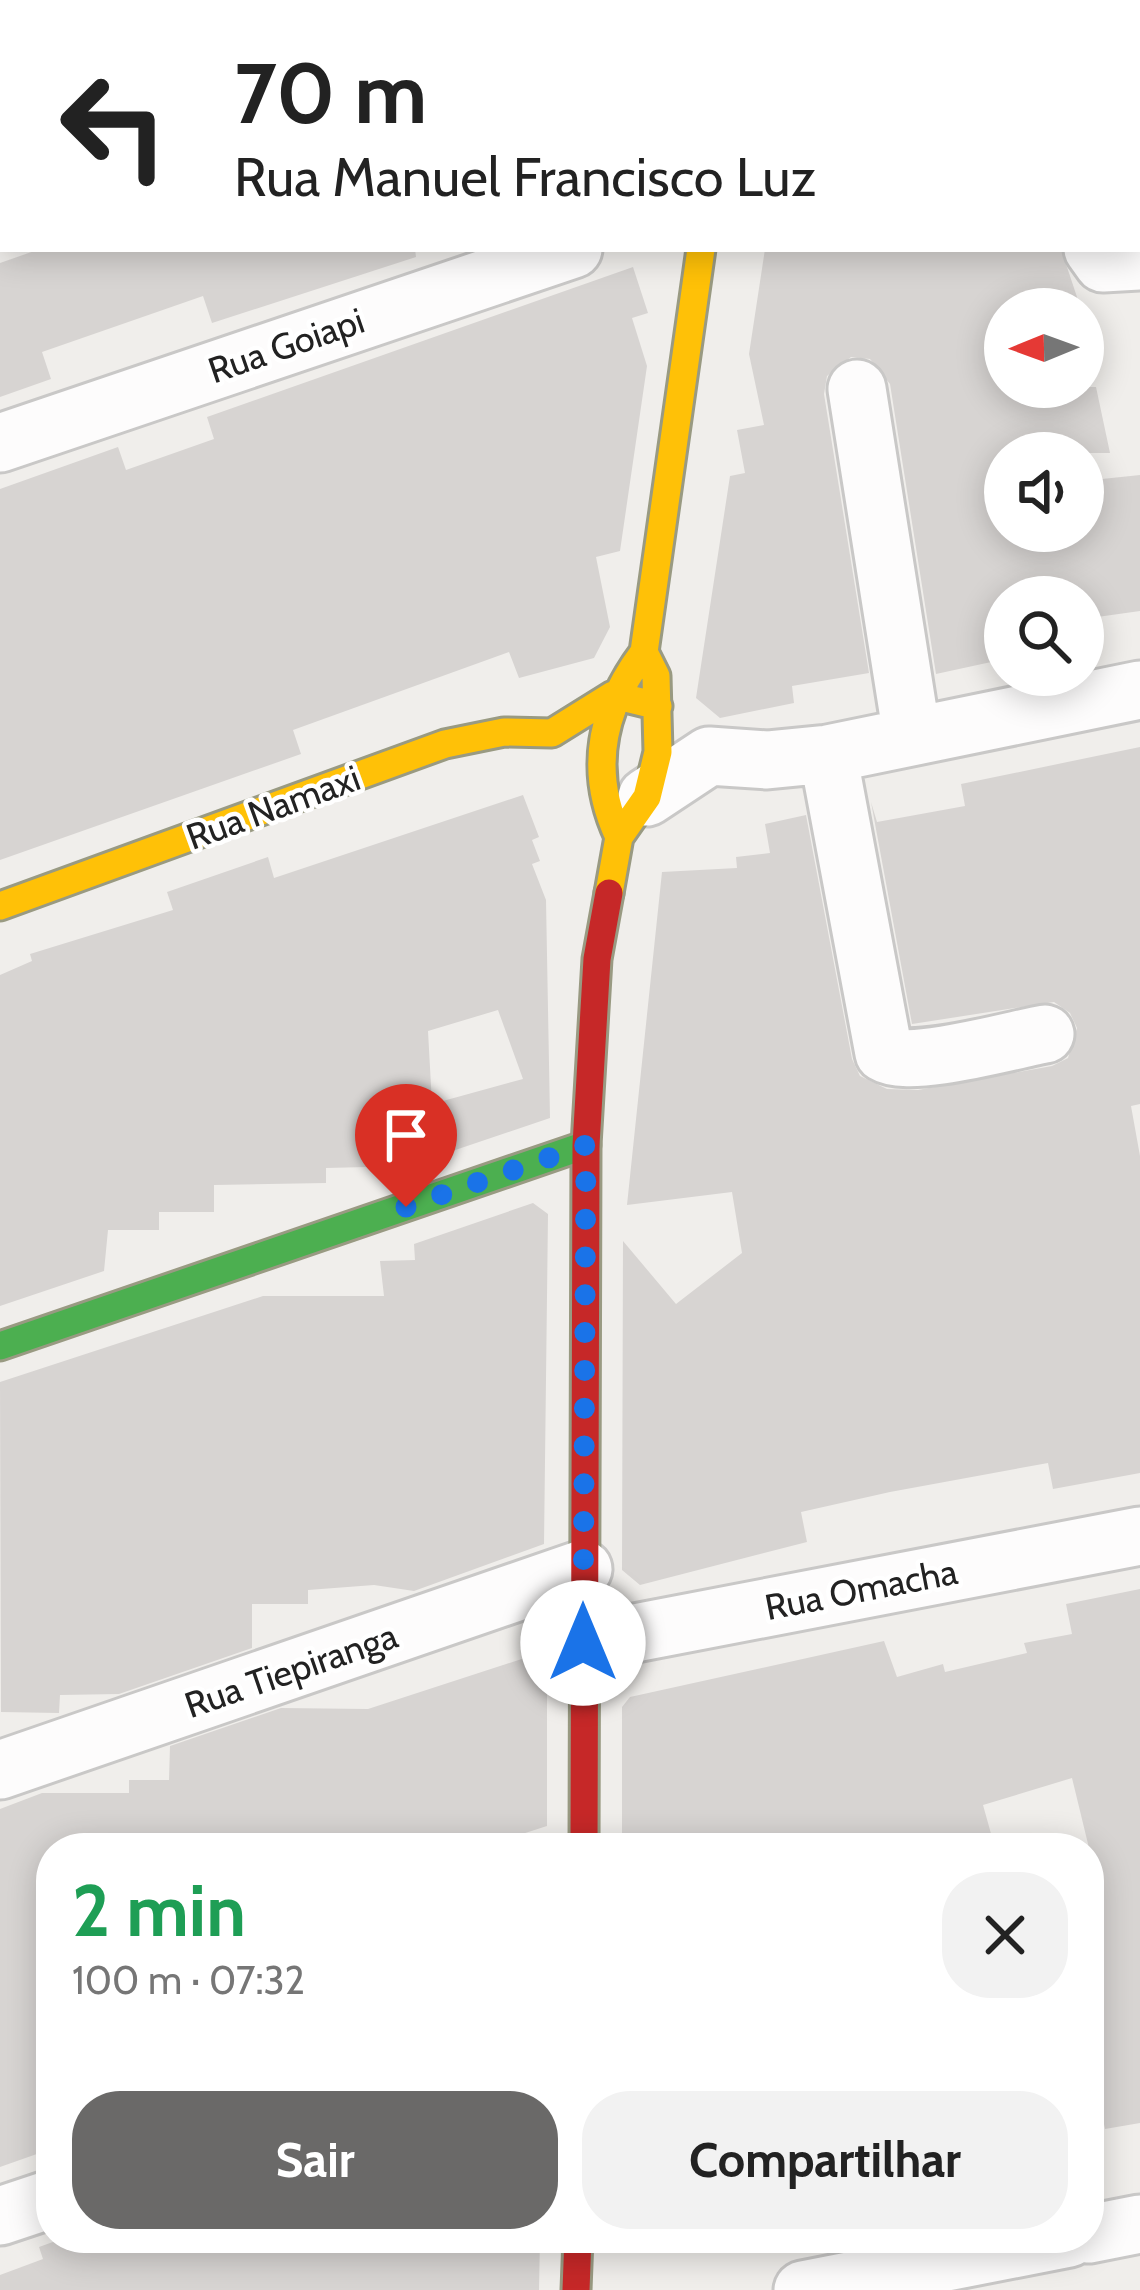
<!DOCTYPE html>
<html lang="pt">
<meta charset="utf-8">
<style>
:root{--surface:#fff;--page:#f2f2f2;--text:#222;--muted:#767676;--accent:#6a6968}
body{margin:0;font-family:Cabin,sans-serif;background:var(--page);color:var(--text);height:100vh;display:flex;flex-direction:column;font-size:45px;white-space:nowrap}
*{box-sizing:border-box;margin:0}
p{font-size:39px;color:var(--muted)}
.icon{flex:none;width:66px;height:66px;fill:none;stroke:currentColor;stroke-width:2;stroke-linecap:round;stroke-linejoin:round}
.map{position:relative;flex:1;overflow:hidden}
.drawer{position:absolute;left:36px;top:1833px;width:1068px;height:420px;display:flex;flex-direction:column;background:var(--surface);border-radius:48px;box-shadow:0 6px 30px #0003}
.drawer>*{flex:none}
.guide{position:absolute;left:0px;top:0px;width:1140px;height:252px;box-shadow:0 6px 30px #0003;background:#fff;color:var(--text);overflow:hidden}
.needle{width:78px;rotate:269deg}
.buttons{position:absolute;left:984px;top:288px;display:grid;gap:24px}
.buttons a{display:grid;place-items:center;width:120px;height:120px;border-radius:50%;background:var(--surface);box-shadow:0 6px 30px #0003;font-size:60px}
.pin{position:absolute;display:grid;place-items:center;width:102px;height:102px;color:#fff;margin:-123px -51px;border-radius:50% 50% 50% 0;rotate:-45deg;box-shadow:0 0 12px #0007}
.pin .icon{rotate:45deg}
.me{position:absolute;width:132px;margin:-66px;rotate:0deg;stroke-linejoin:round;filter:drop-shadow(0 0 9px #0008)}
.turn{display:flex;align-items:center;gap:42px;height:252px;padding:0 36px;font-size:54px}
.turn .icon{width:156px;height:156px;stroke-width:2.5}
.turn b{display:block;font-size:84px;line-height:102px}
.round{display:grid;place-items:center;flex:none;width:126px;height:126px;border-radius:48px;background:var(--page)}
.head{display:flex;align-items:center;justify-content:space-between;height:204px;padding:0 36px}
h1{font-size:72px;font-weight:800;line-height:90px;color:#1e9e55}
.cta{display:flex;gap:24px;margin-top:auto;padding:24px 36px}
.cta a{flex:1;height:138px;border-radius:48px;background:var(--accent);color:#fff;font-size:48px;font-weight:800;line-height:138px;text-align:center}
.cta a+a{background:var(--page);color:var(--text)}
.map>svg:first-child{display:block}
.building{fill:#d7d4d2;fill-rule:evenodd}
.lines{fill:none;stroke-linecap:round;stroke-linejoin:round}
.street-casing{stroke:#c9c8c7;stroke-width:63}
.fast-casing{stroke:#999a82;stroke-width:33}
.slow-casing{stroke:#999a82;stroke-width:33}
.jam-casing{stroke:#999a82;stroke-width:33}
.street{stroke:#fdfcfc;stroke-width:57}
.fast{stroke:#4caf50;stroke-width:27}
.slow{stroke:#ffc107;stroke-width:27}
.jam{stroke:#c62828;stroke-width:27}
.route{stroke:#1a73e8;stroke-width:21;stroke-dasharray:0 37.8}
.labels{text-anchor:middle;stroke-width:9;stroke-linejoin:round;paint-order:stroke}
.street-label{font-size:36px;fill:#222;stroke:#fff}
</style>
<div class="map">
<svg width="1140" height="2290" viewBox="0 0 1140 2290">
<rect width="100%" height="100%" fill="#f0eeeb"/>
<!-- building -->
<path class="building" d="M40,249H415L416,257L212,323L203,296L42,352L51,379L0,397V263Z
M765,249H1061L1081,309H1005V387H1096L1110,453H1005V531H1083V481L1140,475V611L1083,619V597H1005V659L936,674L890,384L870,359L851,357L827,376L824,394L869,673L792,686L794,703L720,718L696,698L730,476L745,473L737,430L764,425L749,354Z
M633,267L648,313L632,318L647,366L620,551L596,557L610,627L594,658L519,678L509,652L293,730L301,754L0,860V489L118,447L126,470L214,439L207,417Z
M1140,747V1104L1131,1106L1140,1156V1473L1053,1489L1048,1463L890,1492L801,1512L807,1542L640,1585L622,1570L623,1241L676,1304L742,1253L732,1192L627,1205L662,872L737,868L736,857L770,853L765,824L806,815L852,1059L860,1076L887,1089L918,1090L1052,1066L1068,1058L1077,1028L1070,1013L1054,1002L912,1024L871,802L877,822L965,806L961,784Z
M523,795L539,837L532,840L540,861L532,864L546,900L550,1118L408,1166L326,1168V1183L214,1185V1212H159V1230H108L104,1271L0,1306V975L32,961L30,954L173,910L167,892L268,857L274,878ZM498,1010L523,1079L432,1104L428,1031Z
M533,1203L548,1214L544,1544L414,1591L374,1585L308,1590V1604H252V1648L119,1694L60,1695L59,1713L1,1712L0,1382L263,1296H384L380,1261L415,1260L414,1244Z
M1140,1589V2123L1105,2129L1097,2091L1089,2093V1848L1072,1778L983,1805L995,1848H622V1707L630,1697L884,1641L897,1677L943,1664L945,1672L1027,1653L1024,1643L1072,1634L1066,1604Z
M534,1655H547V1826L519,1835L524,1848H51V2149L0,2167V1809L42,1793H129V1780H169L170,1746L281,1708L368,1709Z
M64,2238H540L539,2290H0V2275L43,2259L39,2247Z"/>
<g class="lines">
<defs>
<path id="street" d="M1093,249L1103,263L1140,261
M857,389L912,736
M0,443L573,249
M828,754L884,1053C910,1069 1012,1040 1045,1034
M647,797L709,756L767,760L828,754L1140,690
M583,1643L1140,1536
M0,1770L583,1569
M0,2216L51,2199
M1089,2234L1140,2224
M803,2290L1069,2238"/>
<path id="fast" d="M0,1346L586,1145"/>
<path id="slow" d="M619,837C588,771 601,709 644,652L701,249
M609,893L619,837L647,797L658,752L656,676L644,652
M0,906L445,744L504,732L552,733L613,695L658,706"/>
<path id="jam" d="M757,0V3
M584,1848L586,1145L597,959L609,893
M576,2290L578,2238"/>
</defs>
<!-- street casing -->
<use href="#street" class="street-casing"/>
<!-- fast casing -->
<use href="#fast" class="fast-casing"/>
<!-- slow casing -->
<use href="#slow" class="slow-casing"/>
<!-- jam casing -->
<use href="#jam" class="jam-casing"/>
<!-- street -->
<use href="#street" class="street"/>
<!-- fast -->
<use href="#fast" class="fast"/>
<!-- slow -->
<use href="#slow" class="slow"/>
<!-- jam -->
<use href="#jam" class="jam"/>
</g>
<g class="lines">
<!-- route -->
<path class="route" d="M406,1207L586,1145L583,1643"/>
</g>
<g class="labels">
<!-- street labels -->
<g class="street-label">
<text transform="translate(286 345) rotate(-19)" y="13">Rua Goiapi</text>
<text transform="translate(273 807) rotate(-20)" y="13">Rua Namaxi</text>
<text transform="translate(861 1589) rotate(-11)" y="13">Rua Omacha</text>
<text transform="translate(291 1670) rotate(-19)" y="13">Rua Tiepiranga</text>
</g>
</g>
</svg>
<div class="buttons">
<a><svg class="needle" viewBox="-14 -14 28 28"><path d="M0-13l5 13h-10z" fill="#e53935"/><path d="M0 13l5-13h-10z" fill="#767676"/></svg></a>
<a><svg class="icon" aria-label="sound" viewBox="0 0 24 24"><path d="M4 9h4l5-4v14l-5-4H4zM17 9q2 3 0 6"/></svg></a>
<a><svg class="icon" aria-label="search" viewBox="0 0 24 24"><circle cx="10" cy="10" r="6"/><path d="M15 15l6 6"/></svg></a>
</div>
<div class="pin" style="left:406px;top:1207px;background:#d93025"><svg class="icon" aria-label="arrive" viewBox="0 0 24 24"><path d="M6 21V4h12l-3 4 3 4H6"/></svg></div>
<svg class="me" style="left:583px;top:1643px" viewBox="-20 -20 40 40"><circle r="19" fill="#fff"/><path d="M0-13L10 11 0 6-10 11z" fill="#1a73e8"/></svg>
<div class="guide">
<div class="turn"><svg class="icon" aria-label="left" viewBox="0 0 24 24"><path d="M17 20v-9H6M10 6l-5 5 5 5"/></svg><div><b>70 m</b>Rua Manuel Francisco Luz</div></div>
</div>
<section class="drawer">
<div class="head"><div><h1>2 min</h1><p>100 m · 07:32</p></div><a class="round"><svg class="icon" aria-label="close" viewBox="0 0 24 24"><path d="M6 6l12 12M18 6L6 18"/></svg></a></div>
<div class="cta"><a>Sair</a><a>Compartilhar</a></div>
</section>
</div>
